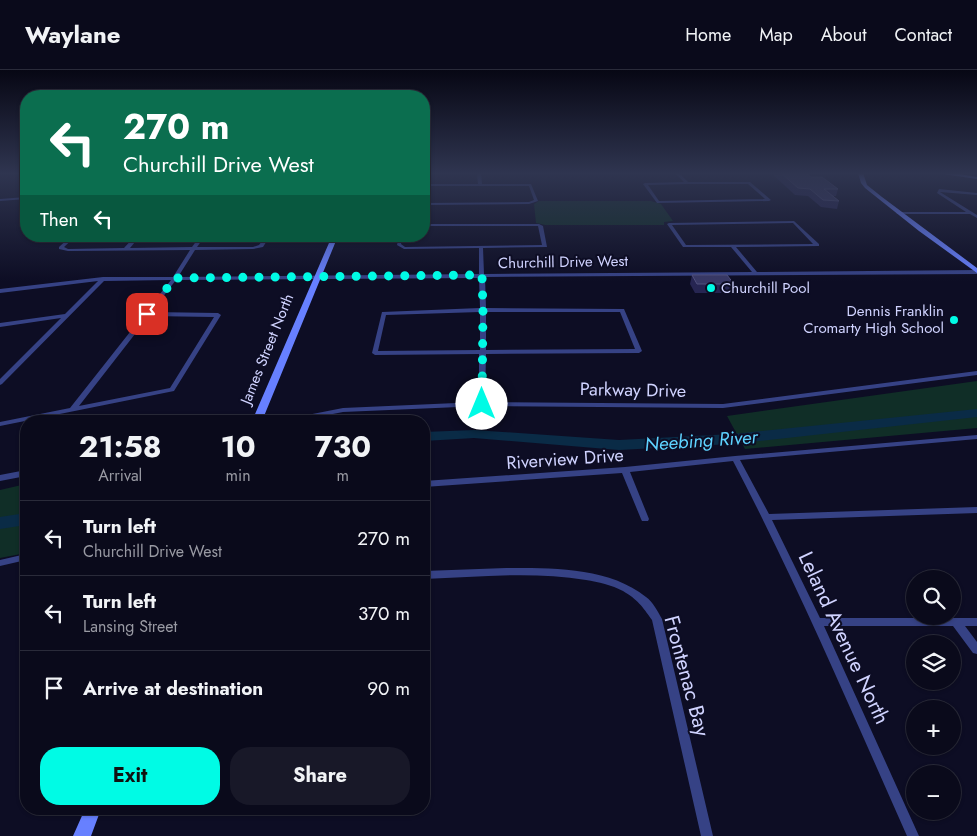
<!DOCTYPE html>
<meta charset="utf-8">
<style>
:root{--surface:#0a0a1b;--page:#181828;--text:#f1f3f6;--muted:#999aa3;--line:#2a2b3a;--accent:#00fbe5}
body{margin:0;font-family:Jost,sans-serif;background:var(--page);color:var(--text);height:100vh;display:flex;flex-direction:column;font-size:19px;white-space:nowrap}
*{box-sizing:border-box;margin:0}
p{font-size:16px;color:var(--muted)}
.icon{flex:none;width:28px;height:28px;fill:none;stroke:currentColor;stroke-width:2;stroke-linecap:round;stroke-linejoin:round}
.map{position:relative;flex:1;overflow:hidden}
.sheet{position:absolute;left:20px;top:345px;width:410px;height:400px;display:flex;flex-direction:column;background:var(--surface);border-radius:20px;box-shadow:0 1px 4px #0004,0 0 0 1px var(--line)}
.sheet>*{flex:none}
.hud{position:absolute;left:20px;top:20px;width:410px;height:152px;border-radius:20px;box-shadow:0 1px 4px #0004,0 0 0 1px var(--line);background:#0b6e4f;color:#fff;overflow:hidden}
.tools{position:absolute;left:906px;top:500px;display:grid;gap:10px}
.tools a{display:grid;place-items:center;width:55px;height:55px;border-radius:50%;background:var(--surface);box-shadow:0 1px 4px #0004,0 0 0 1px var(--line);font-size:25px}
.pin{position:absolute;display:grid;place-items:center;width:42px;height:42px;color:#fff;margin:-21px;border-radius:10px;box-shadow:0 2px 8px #0006}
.me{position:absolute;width:55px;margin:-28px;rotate:0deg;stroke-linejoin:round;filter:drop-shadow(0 0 4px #0008)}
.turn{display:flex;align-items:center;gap:18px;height:105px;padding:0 20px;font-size:22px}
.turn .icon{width:65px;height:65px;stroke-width:2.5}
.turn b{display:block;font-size:35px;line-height:42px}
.then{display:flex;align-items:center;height:48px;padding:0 20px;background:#0003;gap:10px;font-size:19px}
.eta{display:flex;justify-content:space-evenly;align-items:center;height:85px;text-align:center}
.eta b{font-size:30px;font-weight:700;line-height:35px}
.button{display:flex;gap:10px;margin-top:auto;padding:10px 20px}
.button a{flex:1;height:58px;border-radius:20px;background:var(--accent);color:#111;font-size:20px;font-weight:700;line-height:58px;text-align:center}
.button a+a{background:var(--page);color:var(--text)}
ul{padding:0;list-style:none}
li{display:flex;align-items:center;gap:15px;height:75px;padding:0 20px;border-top:1px solid var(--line)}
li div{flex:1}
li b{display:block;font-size:19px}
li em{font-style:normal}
header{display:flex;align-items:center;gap:30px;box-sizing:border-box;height:70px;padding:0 25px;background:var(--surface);border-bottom:1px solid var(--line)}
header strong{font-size:24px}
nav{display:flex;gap:28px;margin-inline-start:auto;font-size:18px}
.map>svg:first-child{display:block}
.green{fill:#102e27}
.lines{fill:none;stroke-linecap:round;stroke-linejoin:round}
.river{fill:#0a2b46;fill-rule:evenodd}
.street{fill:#364285;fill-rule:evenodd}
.secondary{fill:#6780ff;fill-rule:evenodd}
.wall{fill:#262552}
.building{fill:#383865;stroke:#50507d}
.route{stroke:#00fbe5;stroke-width:9;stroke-dasharray:0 16.2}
.poi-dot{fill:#00fbe5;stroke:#0d0d24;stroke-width:2}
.labels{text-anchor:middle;stroke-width:4;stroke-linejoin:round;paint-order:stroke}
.far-street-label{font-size:15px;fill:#d0d3ff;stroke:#0d0d24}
.far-poi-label{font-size:15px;fill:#d0d3ff;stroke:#0d0d24;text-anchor:start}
.street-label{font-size:18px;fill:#d0d3ff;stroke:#0d0d24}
.water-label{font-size:19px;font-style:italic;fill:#5ed3ff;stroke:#0d0d24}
.near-street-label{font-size:21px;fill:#d0d3ff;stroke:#0d0d24}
</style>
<header>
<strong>Waylane</strong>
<nav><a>Home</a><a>Map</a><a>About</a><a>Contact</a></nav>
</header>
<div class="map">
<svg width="977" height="766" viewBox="0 0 977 766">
<rect width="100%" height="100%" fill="#0d0d24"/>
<!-- green -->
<path class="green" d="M539,131H651L661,134L673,151L664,152V155H545L536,153L534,134Z
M977,311V358L745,379L727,346Z
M26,414V483L0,488V420Z"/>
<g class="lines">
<!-- river -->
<path class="river" d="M977,339V347L732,374L619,380L474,368L424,371V362L474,360L619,370L732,364Z
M26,443V455L0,459V447Z"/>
<!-- street -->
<path class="street" d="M477,103H481L482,114H531L538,131L529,134L424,135V133L529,132L534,130L529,116H424V114H478Z
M675,103H679L688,112H750L771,130L769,131L657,133L643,114L645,113L684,112ZM687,114H748L765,129L659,131L648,115Z
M939,119L977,123V125L940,122L977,145V148L970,144H898L896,143L898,142H966L937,123Z
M26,127V129L0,131V129Z
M794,151L819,174V176L736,177L757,202L977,200V204L485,207L486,238L624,239L642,281L639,283L486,284L485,332L723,334L977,301V305L723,338L482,336L343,342L297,351H284L287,349L343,338L479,332V284L375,285L372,283L382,242L480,238L479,208L176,210L151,242L218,243L221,245L174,321L0,356V352L70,338L171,210L104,211L2,314L0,315V309L61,248L0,257V253L65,244L98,211L0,223V219L103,207H173L190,180L68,181L59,179V177L71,166H76L64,177L68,179L124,178L135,166H140L130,178L192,177L200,166H205L197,177H253L259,175L266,166H270L263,177L253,179L195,180L178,207L479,204V178L404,179L397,175L399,166H403L401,174L405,177L542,175L538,156H424V154H539L543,156L547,177L483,178L484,204L752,202L731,177H683L667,154L669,153ZM793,153L813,174L686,175L672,155ZM480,242V280L378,281L386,245ZM486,242H620L635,279L486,280ZM149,246L214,247L170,318L79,336Z
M977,365V369L740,390L769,444L977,437V443L772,450L820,548H977V556H965L977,572V584L973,583L953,556H824L919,766H907C851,640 797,513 733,391L630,402L649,449L648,451H642L641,449L622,403L424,417V411L625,397L735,386Z
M26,400V406L0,411V405Z
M26,484V490L0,496V490Z
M506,498C552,498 609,497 646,527C653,532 658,542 662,549L713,766H701L652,550C642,536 638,530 623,521C612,515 598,512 586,510C532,501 478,507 424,509V501Z"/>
<!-- secondary -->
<path class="secondary" d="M858,103H863L867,115L882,127L977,198V203L919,161L865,118L861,113Z
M937,103H953L977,107V109Z
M332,166H338L262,351H252Z
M85,739H101L91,766H73Z"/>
</g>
<!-- wall -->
<path class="wall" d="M771,103H806L811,107L838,119L836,126H833L839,131L837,139L821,137L808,126L795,125Z
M692,205L734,214L732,223H695L690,214Z"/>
<!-- building -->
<path class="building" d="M781,103H806L811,107H822L838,119H824L839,131L823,130L810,119L798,118Z
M692,205H727L734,214H697Z"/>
<!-- sky -->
<linearGradient id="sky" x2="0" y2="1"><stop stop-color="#070714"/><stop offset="0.49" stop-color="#2f3550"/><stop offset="1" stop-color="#2f3550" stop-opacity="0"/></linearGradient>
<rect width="977" height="211" fill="url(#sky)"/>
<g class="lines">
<!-- route -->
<path class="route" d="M147,244L175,208L482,205L483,240L482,334"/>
</g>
<!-- markers -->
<g class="poi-dot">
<circle cx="711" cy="218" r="5"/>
<circle cx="954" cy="250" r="5"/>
</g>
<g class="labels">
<!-- far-street labels -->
<g class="far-street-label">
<text transform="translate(563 192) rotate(-1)" y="5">Churchill Drive West</text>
<text transform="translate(267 279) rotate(-68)" y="5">James Street North</text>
</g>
<!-- far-poi labels -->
<g class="far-poi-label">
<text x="721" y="223">Churchill Pool</text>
<text x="944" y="246" text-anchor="end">Dennis Franklin<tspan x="944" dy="17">Cromarty High School</tspan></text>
</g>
<!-- street labels -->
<g class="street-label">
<text transform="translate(633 320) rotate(1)" y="6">Parkway Drive</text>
<text transform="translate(565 389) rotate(-4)" y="6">Riverview Drive</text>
</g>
<!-- water labels -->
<g class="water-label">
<text transform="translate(701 370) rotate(-4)" y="7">Neebing River</text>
</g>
<!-- near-street labels -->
<g class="near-street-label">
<text transform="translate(844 568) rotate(65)" y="7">Leland Avenue North</text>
<text transform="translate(687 606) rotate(75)" y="7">Frontenac Bay</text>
</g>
</g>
</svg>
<div class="tools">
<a><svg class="icon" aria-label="search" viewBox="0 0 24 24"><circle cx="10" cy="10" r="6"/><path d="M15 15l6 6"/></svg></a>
<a><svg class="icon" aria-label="layers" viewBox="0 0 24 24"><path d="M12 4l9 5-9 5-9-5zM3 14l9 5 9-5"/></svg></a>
<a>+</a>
<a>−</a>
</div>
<div class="pin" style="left:147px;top:244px;background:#d93025"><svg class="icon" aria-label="arrive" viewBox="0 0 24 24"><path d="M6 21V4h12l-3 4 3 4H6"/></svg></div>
<svg class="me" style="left:482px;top:334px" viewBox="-20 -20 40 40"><circle r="19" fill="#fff"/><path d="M0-13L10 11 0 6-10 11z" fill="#00fbe5"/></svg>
<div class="hud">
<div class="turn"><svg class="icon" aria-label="left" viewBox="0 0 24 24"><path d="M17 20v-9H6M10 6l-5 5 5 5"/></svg><div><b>270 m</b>Churchill Drive West</div></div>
<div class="then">Then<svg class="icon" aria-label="left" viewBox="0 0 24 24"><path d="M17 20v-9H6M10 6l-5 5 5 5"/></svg></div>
</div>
<section class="sheet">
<div class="eta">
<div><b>21:58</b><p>Arrival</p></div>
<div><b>10</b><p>min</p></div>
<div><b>730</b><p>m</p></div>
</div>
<ul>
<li><svg class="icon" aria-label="left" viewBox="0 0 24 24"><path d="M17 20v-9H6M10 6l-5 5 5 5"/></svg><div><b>Turn left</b><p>Churchill Drive West</p></div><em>270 m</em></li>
<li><svg class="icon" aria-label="left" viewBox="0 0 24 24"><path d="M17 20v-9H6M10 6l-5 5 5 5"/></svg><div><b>Turn left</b><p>Lansing Street</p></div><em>370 m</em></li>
<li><svg class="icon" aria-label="arrive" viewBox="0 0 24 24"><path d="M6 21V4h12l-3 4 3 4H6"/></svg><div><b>Arrive at destination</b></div><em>90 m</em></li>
</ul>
<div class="button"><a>Exit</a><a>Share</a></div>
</section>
</div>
